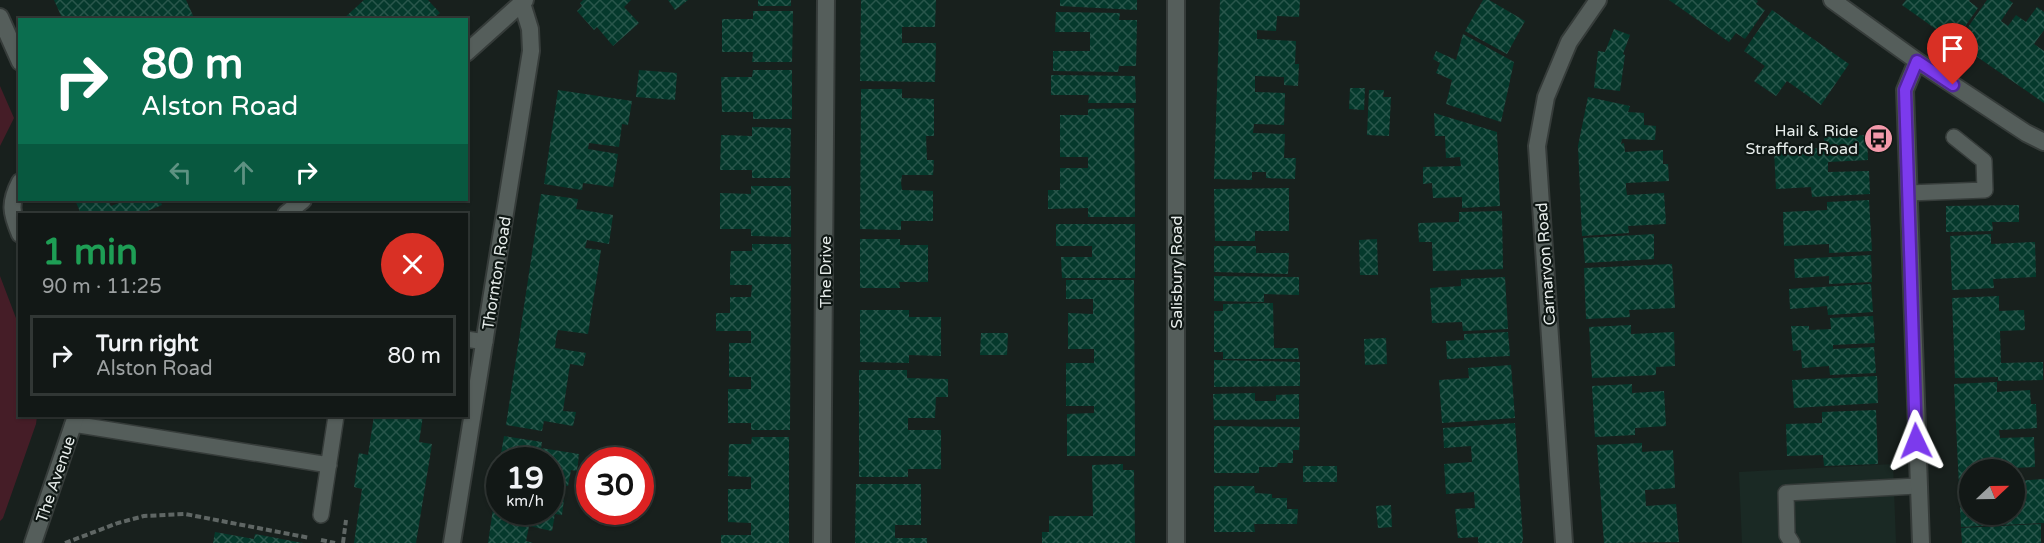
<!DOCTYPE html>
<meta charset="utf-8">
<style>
:root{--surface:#121816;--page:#1b211f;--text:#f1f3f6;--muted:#9ca0a1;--line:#313735}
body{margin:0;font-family:"Varela Round",sans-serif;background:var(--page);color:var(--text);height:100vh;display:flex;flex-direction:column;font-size:22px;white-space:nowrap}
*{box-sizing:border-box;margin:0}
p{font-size:20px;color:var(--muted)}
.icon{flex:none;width:33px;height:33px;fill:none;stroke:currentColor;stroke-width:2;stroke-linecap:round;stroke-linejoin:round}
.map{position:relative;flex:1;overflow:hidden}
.side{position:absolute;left:18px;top:213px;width:450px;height:204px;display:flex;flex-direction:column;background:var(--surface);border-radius:0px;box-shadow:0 2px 4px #0004,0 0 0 2px var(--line)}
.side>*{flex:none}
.top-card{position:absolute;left:18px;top:18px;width:450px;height:183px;border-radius:0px;box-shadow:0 2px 4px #0004,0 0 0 2px var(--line);background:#0b6e4f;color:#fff;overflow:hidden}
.needle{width:39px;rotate:68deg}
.controls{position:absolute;left:1959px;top:459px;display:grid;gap:12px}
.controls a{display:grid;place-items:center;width:66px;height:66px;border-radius:50%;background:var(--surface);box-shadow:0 2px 4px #0004,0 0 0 2px var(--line);font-size:30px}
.speed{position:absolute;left:486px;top:447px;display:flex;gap:12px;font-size:30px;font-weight:700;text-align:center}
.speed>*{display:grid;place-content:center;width:78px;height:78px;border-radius:50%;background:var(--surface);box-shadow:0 2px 4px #0004,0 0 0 2px var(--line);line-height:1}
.speed small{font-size:15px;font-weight:400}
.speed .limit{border:9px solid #d22;background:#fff;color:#111}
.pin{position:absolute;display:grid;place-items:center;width:51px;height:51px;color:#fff;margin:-62px -26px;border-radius:50% 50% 50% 0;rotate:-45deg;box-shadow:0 0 6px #0007}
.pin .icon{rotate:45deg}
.me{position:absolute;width:66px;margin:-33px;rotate:358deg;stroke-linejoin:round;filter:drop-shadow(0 0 4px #0008)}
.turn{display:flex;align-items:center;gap:21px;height:126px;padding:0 24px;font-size:27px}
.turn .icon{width:78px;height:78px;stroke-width:2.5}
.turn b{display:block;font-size:42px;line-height:51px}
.lanes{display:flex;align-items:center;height:57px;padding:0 24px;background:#0003;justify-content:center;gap:30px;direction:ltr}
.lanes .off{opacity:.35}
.round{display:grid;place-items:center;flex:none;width:63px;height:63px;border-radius:32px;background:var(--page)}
.head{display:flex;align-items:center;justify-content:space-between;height:102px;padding:0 24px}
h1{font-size:36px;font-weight:700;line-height:45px;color:#1e9e55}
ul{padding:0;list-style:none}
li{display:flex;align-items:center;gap:18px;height:81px;margin:0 12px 9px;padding:0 12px;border:3px solid var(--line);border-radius:0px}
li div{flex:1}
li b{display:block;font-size:22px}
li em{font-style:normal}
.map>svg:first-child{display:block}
.built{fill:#1a2924}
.park{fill:#451d27}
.building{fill:url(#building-cross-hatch)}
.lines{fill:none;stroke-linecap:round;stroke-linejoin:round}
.service-casing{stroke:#363c3a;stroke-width:18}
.minor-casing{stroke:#363c3a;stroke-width:20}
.path{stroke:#5f6664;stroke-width:4;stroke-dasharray:6 3;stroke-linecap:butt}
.service{stroke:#555e5b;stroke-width:15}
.minor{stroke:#555e5b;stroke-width:16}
.route-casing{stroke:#51269a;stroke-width:15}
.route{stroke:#7c3aed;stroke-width:10}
.labels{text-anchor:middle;stroke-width:4.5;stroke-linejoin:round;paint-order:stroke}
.poi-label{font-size:16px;fill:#e6ecea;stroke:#0f1714;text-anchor:end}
.street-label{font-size:16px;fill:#e6ecea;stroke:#0f1714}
</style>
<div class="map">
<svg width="2044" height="543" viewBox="0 0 2044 543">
<defs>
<pattern id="building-cross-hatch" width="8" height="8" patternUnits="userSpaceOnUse" patternTransform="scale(1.5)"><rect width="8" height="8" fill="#05392c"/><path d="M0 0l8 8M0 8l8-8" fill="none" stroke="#29564b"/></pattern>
</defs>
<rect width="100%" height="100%" fill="#18201d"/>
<!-- built -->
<path class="built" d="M1893,464L1896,543H1742L1739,472Z"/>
<!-- park -->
<path class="park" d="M0,86L14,118L0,146Z
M0,276L19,326L20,416H37L36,424L3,518L0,521Z"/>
<!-- building -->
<path class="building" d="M54,0H186L195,20H63Z
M364,0H428L440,13L432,20H342Z
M583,0H631L624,7L639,23L613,46L597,27L594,30L577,11L582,6L580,3Z
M668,0H688L675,10Z
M758,0H791V6H758Z
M861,0H936L935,27H902V43H936L935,82L860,81Z
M1060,0H1137V10L1060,6Z
M1220,0H1300L1299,17L1277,16L1276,31L1257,30V39L1296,41L1295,64H1299L1298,86L1284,85V77L1255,76V92L1285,93L1284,125L1254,124L1253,133L1285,134L1284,158H1296L1295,179L1266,178V172H1252V180L1214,179Z
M1483,0H1489L1525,21L1507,54L1465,31Z
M1669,0H1756L1758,1L1756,4L1765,10L1745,39L1736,33L1729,42Z
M1906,0H1970L1969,1L1978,8L1954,42L1902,5Z
M1987,0H2009L2013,3L2001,21L2008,26L2016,15L2026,22L2037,7L2044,12V30L2034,44L2044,51V103L1957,43Z
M1772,10L1849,64L1821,105L1787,81L1776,96L1754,81L1765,66L1744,51Z
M753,11H793L792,62H752L753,52H722V19H753Z
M1056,12L1120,13L1119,20H1137L1136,66H1119L1118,72L1053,71V51H1090V32H1055Z
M1614,29L1630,35L1623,54L1625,55L1620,91L1594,88L1598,51L1605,52Z
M1463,34L1514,62L1501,122L1446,104L1452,80L1436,73L1440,63L1433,59L1436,51L1456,60Z
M639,70L677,73L675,100L636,97Z
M753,70H792V119H753V112H722L721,77H752Z
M1051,75L1135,76L1136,103H1088L1089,95H1051Z
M1350,88H1365L1364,110L1349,109Z
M861,89H902V98L934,99V136H926L927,160H934L933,175H902L901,183L902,190L933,191V221H901V230L860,229Z
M558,90L632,101L628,125L622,124L619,147L589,143L588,149L618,154L613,187L583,183L582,190L544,184Z
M1369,90H1384L1383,97H1391L1389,136L1367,135Z
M1588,97L1630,106L1628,112L1644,113V125L1656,126L1655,140L1622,139L1621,144L1624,143L1625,152L1663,150V164H1668L1669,181L1626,183V188L1627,195L1664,193L1666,224L1628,226L1629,233L1582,236L1578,146Z
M1134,108L1135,217H1088V208L1048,209V190H1060V168H1088V157H1060V115H1088V109Z
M1434,113L1497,132L1500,206L1462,208V197L1433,198L1432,183L1423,184V167L1461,166L1460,157L1446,158L1445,136H1435Z
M752,127L791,128L790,178H752V170H720L721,135L752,136Z
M1867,135L1868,160L1828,162V172L1869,171L1870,194L1812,197L1811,187L1776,189L1774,150L1825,148L1824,137Z
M751,186H791V237L751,236V229H720V193L751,194Z
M1289,188V231H1255V241H1215L1214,189Z
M541,194L578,199L576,209L613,215L609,244L587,240L585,248L601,250L588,334L558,330L556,338L555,348L586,353L583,366L570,364L563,411L576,412L573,426L544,421L542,431L506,425Z
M75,200H108L111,206L127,200H160L162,205L140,214H81Z
M1869,200L1872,251L1829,253V244L1784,246L1783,212L1827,210V202Z
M2019,205V222H1992L1993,231L1946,232V206Z
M1502,211L1503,269L1433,271L1432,242H1419L1418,223L1459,222V212Z
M1056,224H1135V278H1062L1061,257H1092V246H1056Z
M1654,234V259L1585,263L1583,238Z
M1991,234V244L2035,242L2036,277L1993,279L1994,288L1952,290L1950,236Z
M860,239H900V245H928V282H899L900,288H860Z
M1377,239L1378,275H1360L1359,240Z
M752,244H791L790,430H751V423H728V389H751V377H729V343H751V331H716V313H730V297H751L752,285H730V267L731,251H752Z
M1214,246H1256V253H1289L1288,274L1214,272Z
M1871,255L1872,282L1829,284V276L1795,278L1794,259Z
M1672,264L1675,308L1629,310L1630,317L1586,319L1584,268Z
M1214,276L1299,277V295L1264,294V302L1214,301Z
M1505,277L1508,329L1463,331L1462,322L1432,323L1430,288L1461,286V279Z
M1066,280H1134L1135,456H1067V414L1094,413V406H1066V363H1094V349H1068V313L1093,314V299H1066Z
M1871,284L1873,312L1828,315L1827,306L1790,309L1789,289Z
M1999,296V311L2024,310L2025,330L2000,331L2001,363L2043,362V380L1998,381V377L1955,378L1952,298Z
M1273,303L1274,348H1298L1299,359H1223V352H1214V311H1223V304Z
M860,310H909V317H941V356L909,355V363L860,362Z
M1873,316L1875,343L1833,345V349L1874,347L1876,373L1830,375L1829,366L1802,368L1801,350L1793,351L1791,326H1809V330L1831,329L1830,318Z
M1631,325V334L1674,332L1675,366L1656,367V375L1592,378L1589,327Z
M1508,332L1510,356L1447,359L1446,341L1464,340V334Z
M981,333H1008L1007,355H980Z
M1386,338L1387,364L1365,365L1364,339Z
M1214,360L1300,362V386L1214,387Z
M1511,365L1515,418L1442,423L1439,380L1469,378L1468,368Z
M859,370H907V378L948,379V397H936L935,418H908V430H941V469H908V477H859Z
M1877,376L1878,403L1794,408L1792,380Z
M1997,382V392L2030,390L2031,404H2036L2037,428L1999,430L2000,438L2034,437L2035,467L1970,470V514H2014V481L2044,479V523L1961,527L1954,384Z
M1632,384V393L1664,391L1666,426L1635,428V435L1595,437L1592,386Z
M1255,393V401H1276V395L1299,394V419L1214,420L1213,394Z
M1876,410L1878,464L1824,466L1823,455L1787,456L1786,424L1822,423V412Z
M374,416H423L419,442L432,444L416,543H354L362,489L354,487L359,453L368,455Z
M1515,423L1523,539L1522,543H1480L1478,542V537L1458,538L1455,509L1475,508L1474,492L1446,494L1444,464L1472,462L1471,446L1444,448L1443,428Z
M1214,426L1300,427L1299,450H1293V463H1278L1277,467H1259V473H1214Z
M504,436L542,442L541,448L579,454L577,471L571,470L568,486L550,484V460H500Z
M752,437H789V543H721V535H751V523L728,522V489H751V477L728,476L729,444H751Z
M1642,443V452L1673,450L1675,488L1645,490L1646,506L1676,504L1679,542L1604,543L1597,445Z
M1123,464V470H1134L1135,543H1042V532H1049V516H1093L1092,465Z
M1303,466H1337V482H1303Z
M498,475L500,512H550V497L564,499L562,515L555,514L552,531L529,526L526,541L533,543H488Z
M856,484H921V525H895V538H927V543H855Z
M1214,486H1254L1255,493L1272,494V498H1287V509H1298L1297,524H1254L1255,532H1214Z
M1391,505L1392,527L1378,528L1376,506Z
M2041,524V543H1962L1961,528Z
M215,532L254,539L255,534L303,543H213Z"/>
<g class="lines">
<defs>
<path id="service" d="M1909,193L1985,190L1984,161L1954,137
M466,339L485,342
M73,424L329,465
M321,515L336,416
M1792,543L1787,535L1786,493L1917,486"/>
<path id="minor" d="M1832,0L1917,61L2026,133L2044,142
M0,17L20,62
M466,53L525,0
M1917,61L1905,90L1921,543
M20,182C9,203 11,213 20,234
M286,214L303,200
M33,543L76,416
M452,543L531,51L530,29L522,3
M822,543L826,0
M1176,543V0
M1564,543L1537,146L1546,97L1569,42L1598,0"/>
</defs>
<!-- service casing -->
<use href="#service" class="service-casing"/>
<!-- minor casing -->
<use href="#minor" class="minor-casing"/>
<!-- path -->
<path class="path" d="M321,540L335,543
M65,543L118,523L144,516L185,514L310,538
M343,543L346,520"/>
<!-- service -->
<use href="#service" class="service"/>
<!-- minor -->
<use href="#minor" class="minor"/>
</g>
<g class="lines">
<defs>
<path id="route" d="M1916,441L1905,90L1917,61L1953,85"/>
</defs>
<!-- route casing -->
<use href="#route" class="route-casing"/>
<!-- route -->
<use href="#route" class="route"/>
</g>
<!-- icons -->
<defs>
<symbol id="bus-disc" viewBox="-11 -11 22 22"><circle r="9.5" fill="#f39aab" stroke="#0f1714"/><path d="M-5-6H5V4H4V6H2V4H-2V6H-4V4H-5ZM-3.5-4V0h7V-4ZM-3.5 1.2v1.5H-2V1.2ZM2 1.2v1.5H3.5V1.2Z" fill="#111"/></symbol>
</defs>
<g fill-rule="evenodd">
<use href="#bus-disc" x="1862" y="122" width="33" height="33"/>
</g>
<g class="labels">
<!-- poi labels -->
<g class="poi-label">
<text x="1858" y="136">Hail &amp; Ride<tspan x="1858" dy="18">Strafford Road</tspan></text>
</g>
<!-- street labels -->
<g class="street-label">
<text transform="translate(1545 264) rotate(-94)" y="6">Carnarvon Road</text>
<text transform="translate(825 272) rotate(-90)" y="6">The Drive</text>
<text transform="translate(1176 272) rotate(-90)" y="6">Salisbury Road</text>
<text transform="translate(496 273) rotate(-81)" y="6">Thornton Road</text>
<text transform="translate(55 479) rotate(-71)" y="6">The Avenue</text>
</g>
</g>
</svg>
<div class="controls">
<a><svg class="needle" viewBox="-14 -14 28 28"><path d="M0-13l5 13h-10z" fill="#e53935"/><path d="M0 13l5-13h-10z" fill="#9ca0a1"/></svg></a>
</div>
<div class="speed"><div>19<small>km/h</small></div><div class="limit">30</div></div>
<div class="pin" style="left:1953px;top:85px;background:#d93025"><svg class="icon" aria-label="arrive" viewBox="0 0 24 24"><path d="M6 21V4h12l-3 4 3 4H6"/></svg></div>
<svg class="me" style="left:1916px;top:441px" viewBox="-20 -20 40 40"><path d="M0-17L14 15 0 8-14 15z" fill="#7c3aed" stroke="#fff" stroke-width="4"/></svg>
<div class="top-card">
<div class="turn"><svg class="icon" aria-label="right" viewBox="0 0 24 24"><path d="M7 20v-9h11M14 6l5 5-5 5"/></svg><div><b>80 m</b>Alston Road</div></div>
<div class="lanes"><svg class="icon off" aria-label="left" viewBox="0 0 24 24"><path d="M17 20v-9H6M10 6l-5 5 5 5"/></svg><svg class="icon off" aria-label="ahead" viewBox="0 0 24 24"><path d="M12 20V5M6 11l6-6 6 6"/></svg><svg class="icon" aria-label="right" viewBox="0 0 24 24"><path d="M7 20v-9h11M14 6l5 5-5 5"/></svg></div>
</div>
<section class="side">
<div class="head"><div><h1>1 min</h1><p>90 m · 11:25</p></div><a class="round" style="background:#d93025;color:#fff"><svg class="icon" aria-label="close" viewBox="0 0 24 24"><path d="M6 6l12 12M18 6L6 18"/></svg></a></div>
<ul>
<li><svg class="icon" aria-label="right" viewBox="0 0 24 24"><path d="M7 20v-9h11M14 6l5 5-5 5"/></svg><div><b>Turn right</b><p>Alston Road</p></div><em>80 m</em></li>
</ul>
</section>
</div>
